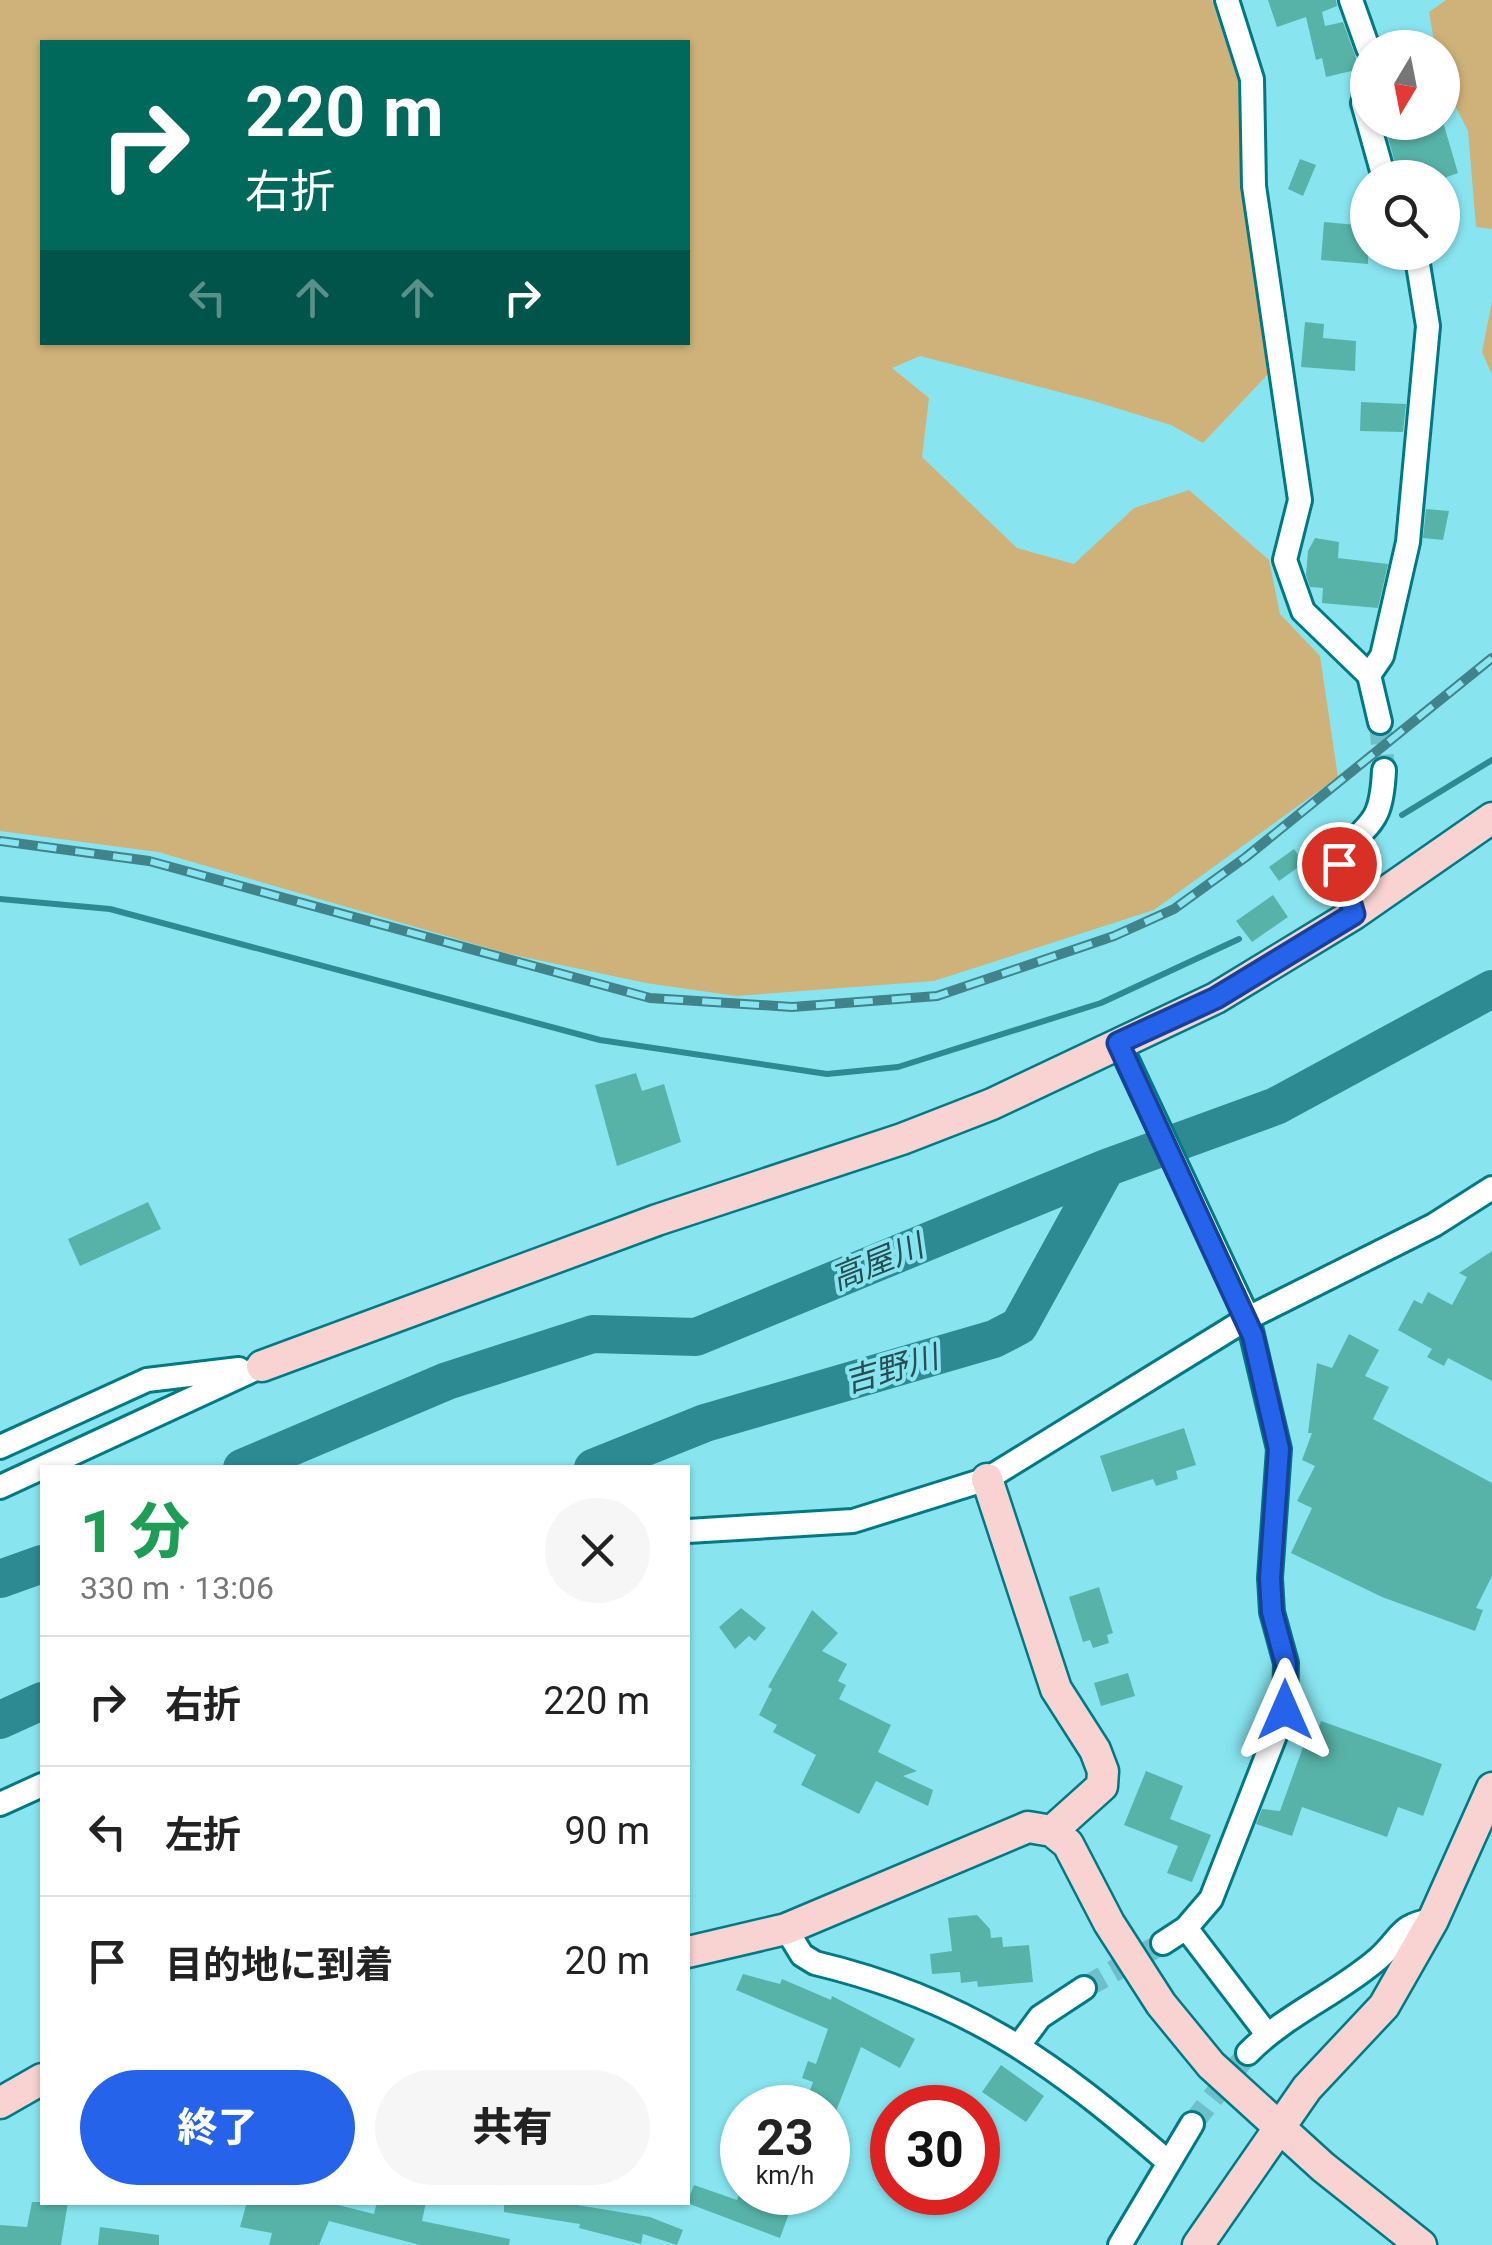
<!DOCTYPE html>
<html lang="ja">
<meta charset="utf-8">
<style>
:root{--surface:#fff;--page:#f6f6f6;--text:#222;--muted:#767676;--line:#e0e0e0;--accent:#2563eb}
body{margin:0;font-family:Roboto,"Noto Sans JP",sans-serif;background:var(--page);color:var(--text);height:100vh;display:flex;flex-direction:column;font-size:38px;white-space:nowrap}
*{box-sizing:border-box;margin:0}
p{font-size:32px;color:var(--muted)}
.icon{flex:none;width:55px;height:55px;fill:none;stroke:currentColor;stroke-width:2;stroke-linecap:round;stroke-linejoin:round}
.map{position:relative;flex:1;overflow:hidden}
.panel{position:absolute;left:40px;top:1465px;width:650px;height:740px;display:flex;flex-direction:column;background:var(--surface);border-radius:0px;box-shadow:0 2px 8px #0004}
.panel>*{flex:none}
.guide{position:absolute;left:40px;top:40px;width:650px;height:305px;border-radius:0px;box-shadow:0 2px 8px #0004;background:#00695c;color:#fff;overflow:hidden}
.needle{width:65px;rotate:190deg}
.buttons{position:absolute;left:1350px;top:30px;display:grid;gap:20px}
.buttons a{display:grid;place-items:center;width:110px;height:110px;border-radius:50%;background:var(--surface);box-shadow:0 2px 8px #0004;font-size:50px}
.speed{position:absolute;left:720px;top:2085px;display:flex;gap:20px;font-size:50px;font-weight:700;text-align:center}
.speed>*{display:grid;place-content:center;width:130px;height:130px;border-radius:50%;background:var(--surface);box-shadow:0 2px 8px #0004;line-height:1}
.speed small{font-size:25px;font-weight:400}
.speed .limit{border:15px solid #d22;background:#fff;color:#111}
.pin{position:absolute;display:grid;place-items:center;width:85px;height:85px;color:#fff;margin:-42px;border:5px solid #fff;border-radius:50%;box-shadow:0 2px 10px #0007}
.me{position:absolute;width:110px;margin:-55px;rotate:0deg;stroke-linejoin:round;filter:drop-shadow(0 0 8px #0008)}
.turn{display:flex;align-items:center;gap:35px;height:210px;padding:0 40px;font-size:45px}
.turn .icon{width:130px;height:130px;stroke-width:2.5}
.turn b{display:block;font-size:70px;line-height:85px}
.lanes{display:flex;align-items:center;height:95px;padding:0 40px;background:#0003;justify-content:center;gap:50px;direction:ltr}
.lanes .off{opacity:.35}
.round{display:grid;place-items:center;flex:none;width:105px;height:105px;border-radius:52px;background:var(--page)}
.headline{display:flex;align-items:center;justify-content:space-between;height:170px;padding:0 40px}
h1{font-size:60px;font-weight:800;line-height:75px;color:#1e9e55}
.action{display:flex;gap:20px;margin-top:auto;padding:20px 40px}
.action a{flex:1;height:115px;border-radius:60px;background:var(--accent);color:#fff;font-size:40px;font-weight:800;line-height:115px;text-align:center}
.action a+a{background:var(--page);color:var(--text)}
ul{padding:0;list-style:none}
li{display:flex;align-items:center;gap:30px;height:130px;padding:0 40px;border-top:2px solid var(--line)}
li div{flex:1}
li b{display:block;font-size:38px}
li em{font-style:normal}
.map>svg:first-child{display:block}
.green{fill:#ceb279;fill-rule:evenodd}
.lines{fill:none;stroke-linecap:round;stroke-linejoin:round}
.stream{stroke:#2d8a93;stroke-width:6}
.river{stroke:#2d8a93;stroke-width:38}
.building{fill:#57b3a8}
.street-tunnel{stroke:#6dbfc9;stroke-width:22;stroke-dasharray:22 11;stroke-linecap:butt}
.street-casing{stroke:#007983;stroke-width:28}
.secondary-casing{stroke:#007983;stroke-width:35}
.street{stroke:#fff;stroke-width:22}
.secondary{stroke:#f9d3d1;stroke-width:30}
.rail-casing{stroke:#41838a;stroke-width:10}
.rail{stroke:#88e5f0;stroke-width:6;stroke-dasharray:19;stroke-linecap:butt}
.route-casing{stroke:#184099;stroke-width:25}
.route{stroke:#2563eb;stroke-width:18}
.labels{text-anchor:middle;stroke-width:8;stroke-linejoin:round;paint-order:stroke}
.water-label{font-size:32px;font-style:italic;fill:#264e53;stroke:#88e5f0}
</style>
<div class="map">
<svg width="1492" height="2245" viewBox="0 0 1492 2245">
<rect width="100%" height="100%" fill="#88e5f0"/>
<!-- green -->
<path class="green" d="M0,0H1212L1238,81L1241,187L1269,373L1203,443L1171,425L1090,400L920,356L892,368L929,398L922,457L1017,548L1074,564L1134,508L1189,490L1269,560L1280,614L1320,656L1338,777L1154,910L934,981L736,996L646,983L505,953L158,852L0,831ZM42,42H688V342H42Z
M1446,0H1492V229L1476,227L1468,131L1443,82L1442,48L1435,47L1429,12Z
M1492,301V375L1482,352Z"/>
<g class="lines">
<!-- stream -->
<path class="stream" d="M1402,815L1492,760
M0,899L110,909L600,1040L827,1074L898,1067L1101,1003L1239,939"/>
<!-- river -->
<path class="river" d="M242,1468L447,1381L593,1334L696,1337L1106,1168L1276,1106L1492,989
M593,1468L705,1423L994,1339L1019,1326L1106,1168
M0,1579L42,1564
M0,1720L42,1701"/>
</g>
<!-- building -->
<path class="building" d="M1268,0H1336L1337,6L1322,12L1325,26L1343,22L1360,69L1326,77L1322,58L1316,60L1306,17L1277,27Z
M1384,122H1443L1458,173L1444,178H1399Z
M1300,159L1316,165L1303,196L1288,189Z
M1324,222L1357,225L1356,232L1368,233V264L1321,260Z
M1305,322L1324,324L1323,338L1356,341L1355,371L1301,367Z
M1361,402L1406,404L1403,432L1360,431Z
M1426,509L1449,511L1443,540L1423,538Z
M1315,538L1339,542L1338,558L1388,564L1378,608L1322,603L1323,588L1310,587L1306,575L1308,551Z
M1294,849L1304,863L1279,881L1269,867Z
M1273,895L1288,917L1252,942L1236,921Z
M636,1073L642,1091L664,1084L681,1142L617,1166L595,1085Z
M148,1202L161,1229L80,1266L68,1239Z
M1492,1251V1381L1448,1358L1444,1366L1427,1357L1432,1349L1398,1330L1414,1300L1422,1304L1428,1292L1452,1305L1467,1277L1459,1273Z
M1349,1334L1379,1350L1365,1376L1389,1387L1373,1419L1492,1483V1576L1476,1608L1483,1610L1475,1631L1382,1597L1291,1553L1312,1508L1297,1501L1315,1466L1302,1460L1312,1433H1308L1317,1363L1332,1368Z
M1184,1428L1196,1465L1176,1471L1178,1479L1156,1486L1153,1479L1112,1492L1100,1456Z
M1099,1587L1113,1633L1107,1635L1109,1643L1093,1648L1090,1640L1083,1642L1069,1597Z
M741,1608L766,1628L755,1641L749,1636L735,1649L719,1627Z
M812,1610L838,1633L822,1651L847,1664L838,1681L846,1685L839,1699L891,1725L878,1752L917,1771L903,1776L933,1790L928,1806L876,1781L859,1814L801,1785L816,1755L773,1732L777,1725L759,1715L772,1689L768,1687Z
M1128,1673L1135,1696L1101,1706L1094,1683Z
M1321,1721L1442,1764L1423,1816L1398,1807L1387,1837L1302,1807L1292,1836L1256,1824L1262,1809L1280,1811L1307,1736L1315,1739Z
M1146,1771L1183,1786L1170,1819L1211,1835L1192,1882L1167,1873L1178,1846L1124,1825Z
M977,1915L990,1929L991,1938L1002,1937L1003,1947L1029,1945L1033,1982L978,1987L977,1981L961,1983L960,1972L932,1974L930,1954L952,1951L948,1918Z
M743,1974L780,1984L782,1979L831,2000L832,1996L915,2039L900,2068L861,2047L828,2132V2101L825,2108H804L813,2082L802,2078L808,2061L816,2064L828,2029L736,1990Z
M1001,2065L1044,2096L1026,2122L982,2092Z
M694,2185L737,2200L740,2192L795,2197L780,2238L687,2203Z
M32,2202H68L61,2245H0V2225L27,2227Z
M247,2202H326L374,2214L377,2202H426L422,2221L510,2239L509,2245H420L329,2221L319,2245H269L272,2233L240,2227Z
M504,2202H559L650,2217L683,2230L677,2245L643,2234L641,2244L579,2228L580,2224L504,2212Z
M100,2227L159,2235V2245H98Z"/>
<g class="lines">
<!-- street-tunnel -->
<path class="street-tunnel" d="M1380,722L1384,770
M1084,1988L1163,1943
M1192,2124L1248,2053"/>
<defs>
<path id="street" d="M1227,0L1252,79L1254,186L1300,500L1285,560L1303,611L1369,675L1380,722
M1351,0L1368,48
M1368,84L1363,103L1384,178
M1369,675L1382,656L1408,542L1428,326L1416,252
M1354,914L1339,864C1364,817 1381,835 1384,770
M1119,1043L1248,1318L1279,1449L1270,1578L1272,1612L1286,1663L1285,1710L1211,1899L1186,1928L1163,1943
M0,1447L147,1380L239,1369
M0,1487L262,1366
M688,1531L853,1521L987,1479L1248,1318L1434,1225L1492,1188
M0,1804L42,1785
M1186,1928L1267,2034
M786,1929L802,1955L815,1963C966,1999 1053,2062 1167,2161
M1020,2044L1040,2017L1084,1988
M1248,2053C1286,2014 1338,1994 1379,1958C1402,1937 1399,1925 1433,1920
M1120,2245L1192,2124"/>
<path id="secondary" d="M262,1366L657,1220L902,1139L992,1104L1216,998L1354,914L1492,818
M987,1479L1056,1689L1095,1750L1103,1771L1102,1786L1052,1831
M688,1952L786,1929L1028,1827L1052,1831L1068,1844L1109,1923L1161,2004L1211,2065L1323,2167L1421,2245
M0,2103L42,2079
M1198,2245L1307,2088L1384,2006L1433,1920L1492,1788"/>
</defs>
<!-- street casing -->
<use href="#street" class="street-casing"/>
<!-- secondary casing -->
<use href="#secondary" class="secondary-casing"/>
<!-- street -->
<use href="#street" class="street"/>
<!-- secondary -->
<use href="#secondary" class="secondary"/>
<defs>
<path id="rail" d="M0,841L149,861L650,998L792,1007L937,996L1114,936L1174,909L1246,857L1492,658"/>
</defs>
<!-- rail casing -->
<use href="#rail" class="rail-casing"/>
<!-- rail -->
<use href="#rail" class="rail"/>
</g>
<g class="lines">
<defs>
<path id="route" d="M1285,1710L1286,1664L1272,1612L1270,1578L1279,1449L1253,1336L1118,1043L1216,998L1354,914L1339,864"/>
</defs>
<!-- route casing -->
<use href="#route" class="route-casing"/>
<!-- route -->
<use href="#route" class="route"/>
</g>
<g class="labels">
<!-- water labels -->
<g class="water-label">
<text transform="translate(877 1262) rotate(-22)" y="11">高屋川</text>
<text transform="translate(891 1369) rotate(-16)" y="11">吉野川</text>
</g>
</g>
</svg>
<div class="buttons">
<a><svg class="needle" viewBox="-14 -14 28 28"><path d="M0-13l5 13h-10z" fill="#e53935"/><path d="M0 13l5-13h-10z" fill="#767676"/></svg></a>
<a><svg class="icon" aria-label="search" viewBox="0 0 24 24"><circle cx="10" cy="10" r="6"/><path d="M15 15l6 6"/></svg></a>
</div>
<div class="speed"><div>23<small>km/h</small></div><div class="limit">30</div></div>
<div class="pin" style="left:1339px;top:864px;background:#d93025"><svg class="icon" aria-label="arrive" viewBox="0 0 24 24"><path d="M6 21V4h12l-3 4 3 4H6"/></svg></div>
<svg class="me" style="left:1285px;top:1710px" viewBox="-20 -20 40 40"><path d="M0-17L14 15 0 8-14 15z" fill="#2563eb" stroke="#fff" stroke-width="4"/></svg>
<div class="guide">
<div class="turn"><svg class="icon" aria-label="right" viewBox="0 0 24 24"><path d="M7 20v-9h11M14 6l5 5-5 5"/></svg><div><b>220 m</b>右折</div></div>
<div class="lanes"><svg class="icon off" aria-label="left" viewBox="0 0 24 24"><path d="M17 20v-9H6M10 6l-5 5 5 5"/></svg><svg class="icon off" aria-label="ahead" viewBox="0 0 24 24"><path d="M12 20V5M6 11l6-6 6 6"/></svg><svg class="icon off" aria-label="ahead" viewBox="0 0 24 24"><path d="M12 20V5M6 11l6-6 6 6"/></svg><svg class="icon" aria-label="right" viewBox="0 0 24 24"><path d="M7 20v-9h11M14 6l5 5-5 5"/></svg></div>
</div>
<section class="panel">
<div class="headline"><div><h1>1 分</h1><p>330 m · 13:06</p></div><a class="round"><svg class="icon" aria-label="close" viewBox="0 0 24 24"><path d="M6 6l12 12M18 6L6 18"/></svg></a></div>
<ul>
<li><svg class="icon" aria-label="right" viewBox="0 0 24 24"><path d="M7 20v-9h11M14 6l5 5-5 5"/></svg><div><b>右折</b></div><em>220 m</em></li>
<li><svg class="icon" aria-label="left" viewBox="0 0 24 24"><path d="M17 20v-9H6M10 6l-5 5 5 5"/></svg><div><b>左折</b></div><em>90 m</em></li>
<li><svg class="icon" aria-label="arrive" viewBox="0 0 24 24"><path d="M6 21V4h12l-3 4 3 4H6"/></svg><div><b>目的地に到着</b></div><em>20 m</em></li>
</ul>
<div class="action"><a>終了</a><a>共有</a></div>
</section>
</div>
